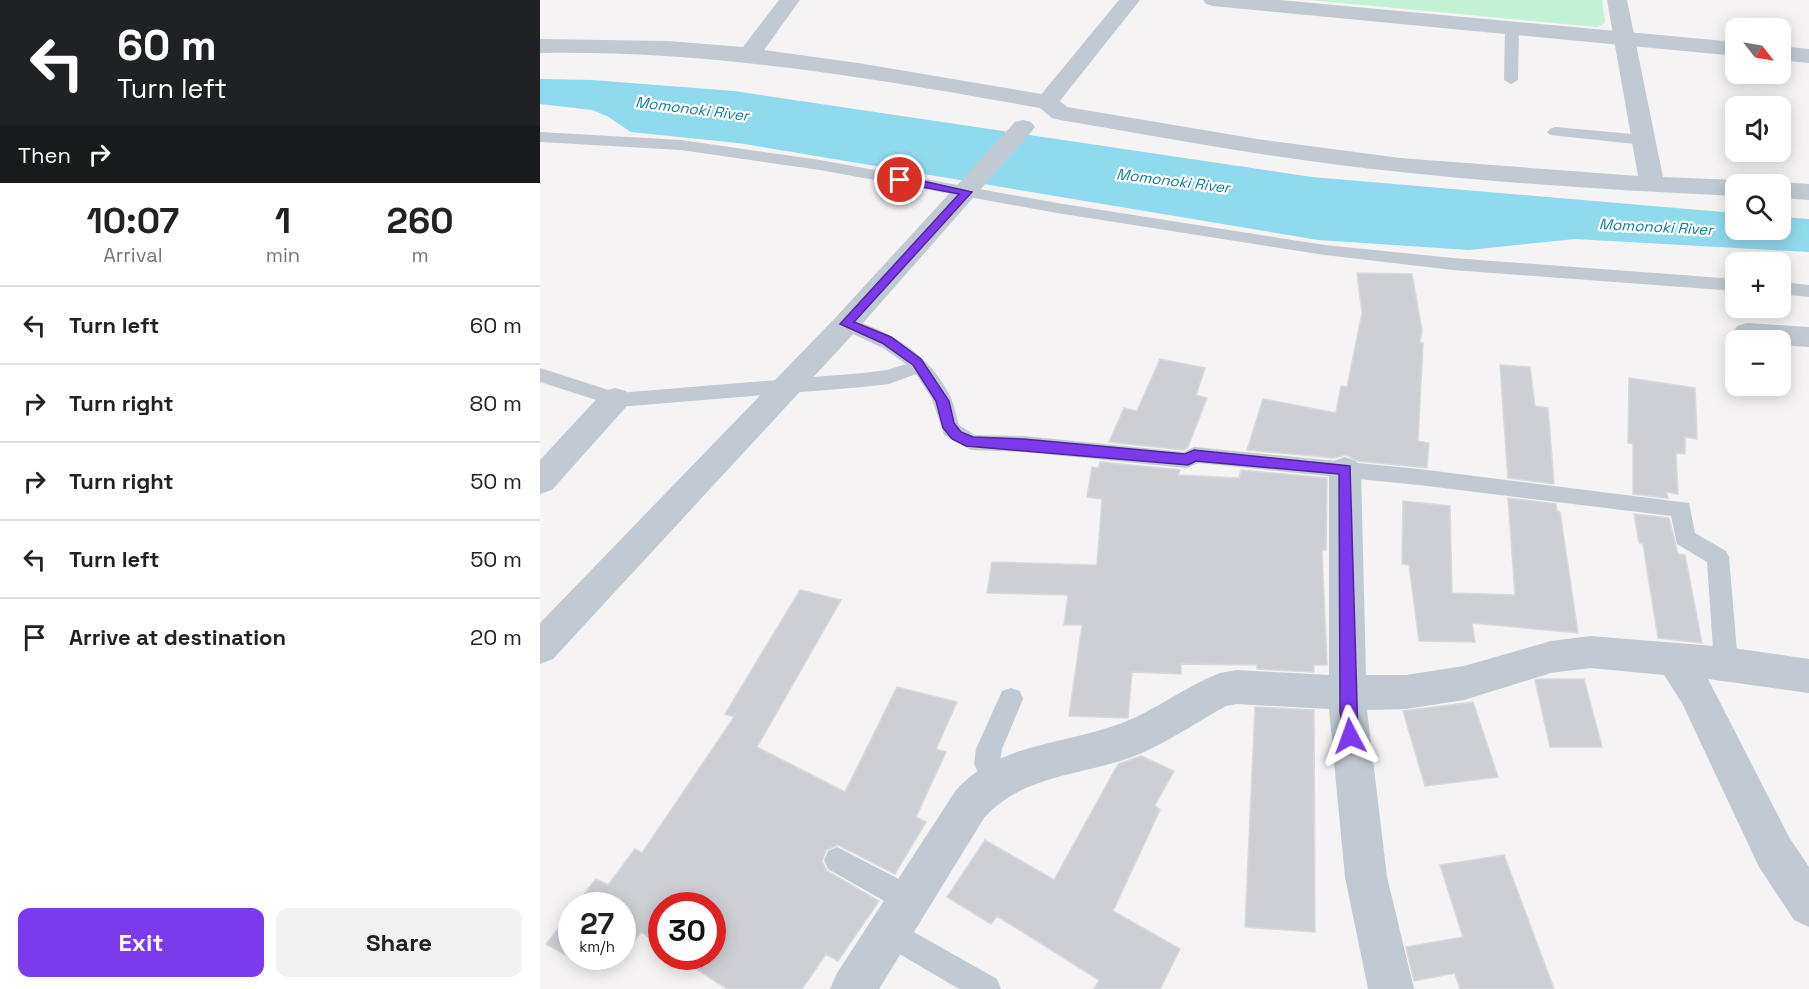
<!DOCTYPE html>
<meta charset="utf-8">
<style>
:root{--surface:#fff;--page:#f2f2f2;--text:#222;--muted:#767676;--line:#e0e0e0;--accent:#7c3aed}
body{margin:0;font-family:"Space Grotesk",sans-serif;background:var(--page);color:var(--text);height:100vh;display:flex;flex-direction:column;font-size:22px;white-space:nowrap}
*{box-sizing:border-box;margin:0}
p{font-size:20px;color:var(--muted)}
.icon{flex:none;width:33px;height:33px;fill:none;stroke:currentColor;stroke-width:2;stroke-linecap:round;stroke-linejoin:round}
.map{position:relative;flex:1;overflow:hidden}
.drawer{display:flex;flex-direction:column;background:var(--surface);width:540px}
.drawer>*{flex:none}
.top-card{background:#202124;color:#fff;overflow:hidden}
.needle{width:39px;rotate:121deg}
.tools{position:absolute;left:1185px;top:18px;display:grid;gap:12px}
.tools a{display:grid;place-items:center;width:66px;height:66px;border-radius:12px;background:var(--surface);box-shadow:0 3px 15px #0003;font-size:30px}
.speed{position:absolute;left:18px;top:892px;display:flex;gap:12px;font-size:30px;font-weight:700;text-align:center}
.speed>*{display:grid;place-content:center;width:78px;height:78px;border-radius:50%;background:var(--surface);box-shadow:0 3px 15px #0003;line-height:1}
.speed small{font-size:15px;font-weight:400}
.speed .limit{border:9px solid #d22;background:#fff;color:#111}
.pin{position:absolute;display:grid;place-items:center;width:51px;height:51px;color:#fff;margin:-26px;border:3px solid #fff;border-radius:50%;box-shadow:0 2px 6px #0007}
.me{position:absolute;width:66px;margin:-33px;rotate:356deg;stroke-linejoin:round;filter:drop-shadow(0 0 4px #0008)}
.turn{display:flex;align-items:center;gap:21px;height:126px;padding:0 18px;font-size:27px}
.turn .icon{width:78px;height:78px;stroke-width:2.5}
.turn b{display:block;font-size:42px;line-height:51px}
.then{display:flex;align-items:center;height:57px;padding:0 18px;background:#0003;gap:12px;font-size:22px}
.eta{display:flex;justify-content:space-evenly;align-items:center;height:102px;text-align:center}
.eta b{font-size:36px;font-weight:600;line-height:42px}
.button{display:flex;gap:12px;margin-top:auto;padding:12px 18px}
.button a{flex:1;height:69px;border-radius:12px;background:var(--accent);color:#fff;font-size:24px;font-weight:600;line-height:69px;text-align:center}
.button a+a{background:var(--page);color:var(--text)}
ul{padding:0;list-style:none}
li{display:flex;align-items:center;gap:18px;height:78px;padding:0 18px;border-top:2px solid var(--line)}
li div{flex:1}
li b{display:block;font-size:22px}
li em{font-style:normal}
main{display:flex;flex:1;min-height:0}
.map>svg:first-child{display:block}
.green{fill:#c3f1d5}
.water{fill:#90daee}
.building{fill:#cdcfd5;stroke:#d7d9de;stroke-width:1.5}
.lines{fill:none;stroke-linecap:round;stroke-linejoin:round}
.service{fill:#c1cad2;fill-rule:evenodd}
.minor{fill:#c1cad2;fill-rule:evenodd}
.tertiary{fill:#c1cad2;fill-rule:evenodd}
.route{fill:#7c3aed;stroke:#51269a;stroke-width:1.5}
.labels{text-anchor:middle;stroke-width:4.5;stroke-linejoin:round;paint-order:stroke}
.far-water-label{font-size:15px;font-style:italic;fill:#0c7c9b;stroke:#fff}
</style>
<main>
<section class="drawer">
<div class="top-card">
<div class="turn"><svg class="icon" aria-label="left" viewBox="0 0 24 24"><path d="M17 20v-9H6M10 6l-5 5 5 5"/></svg><div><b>60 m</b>Turn left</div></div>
<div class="then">Then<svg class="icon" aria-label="right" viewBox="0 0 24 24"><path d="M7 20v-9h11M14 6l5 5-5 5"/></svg></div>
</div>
<div class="eta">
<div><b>10:07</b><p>Arrival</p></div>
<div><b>1</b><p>min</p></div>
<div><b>260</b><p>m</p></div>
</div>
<ul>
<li><svg class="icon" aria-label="left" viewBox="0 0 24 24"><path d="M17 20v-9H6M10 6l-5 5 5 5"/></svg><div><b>Turn left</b></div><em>60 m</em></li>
<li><svg class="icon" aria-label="right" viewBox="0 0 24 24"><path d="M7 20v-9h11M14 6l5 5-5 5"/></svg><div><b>Turn right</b></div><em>80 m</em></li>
<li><svg class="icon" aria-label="right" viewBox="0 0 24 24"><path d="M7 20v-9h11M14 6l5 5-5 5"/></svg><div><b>Turn right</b></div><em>50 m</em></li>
<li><svg class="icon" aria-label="left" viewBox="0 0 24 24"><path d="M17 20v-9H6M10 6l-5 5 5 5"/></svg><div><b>Turn left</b></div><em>50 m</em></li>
<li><svg class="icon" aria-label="arrive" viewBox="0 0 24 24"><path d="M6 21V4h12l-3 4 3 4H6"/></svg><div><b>Arrive at destination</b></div><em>20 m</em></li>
</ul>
<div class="button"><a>Exit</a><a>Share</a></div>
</section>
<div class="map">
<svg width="1269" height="989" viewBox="0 0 1269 989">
<rect width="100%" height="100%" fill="#f5f3f3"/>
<!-- green -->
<path class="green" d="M770,0H1062L1065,23L1057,27Z"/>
<!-- water -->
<path class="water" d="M0,79L52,80L194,91L772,177L1195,213L1196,230H1240L1241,217L1269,219V252L1035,239L929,250L778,240L198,143L91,132L67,116L52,110L0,104Z"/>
<!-- building -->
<path class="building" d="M817,273L872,274L882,330L880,343H883L878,441L889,443L887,468L818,461L806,455L794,458L707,450L723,399L796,413L801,386L807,387L822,313Z
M620,359L665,368L656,395L667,398L648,447L644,450L569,442L584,408L597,411Z
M960,365L990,367L995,406L1008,408L1014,484L968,478Z
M1089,378L1155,388L1157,439L1145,437V454L1136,453L1138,494L1126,492L1128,498L1093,494V444L1088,443Z
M560,462L640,470L638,475L699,478L701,470L787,478L786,550H782L787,665H774V672L717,669V665L641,664V674L592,672L588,718L529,716L542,625H524L528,595L447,593L452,562L557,565L562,499L547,497L552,467L558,468Z
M968,498L1016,504L1017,511L1020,512L1038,633L932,623L935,642L879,641L869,565L862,564L863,501L910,506L912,593L975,595Z
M1094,514L1129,518L1138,554L1145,555L1162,643L1118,638L1103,544L1099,543Z
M260,590L301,600L217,747L305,792L357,687L417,702L396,749L406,752L376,817L386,822L355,874L298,845L286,850L282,861L287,871L339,901L298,961L286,954L262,989H187L138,957H172V906H122V946L101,932L80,961L71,957H82V906H35L56,879L68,885L95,849L102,853L194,717L185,714Z
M1001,679H1044L1062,747H1010L995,680Z
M933,702L958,777L885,786L863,711Z
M715,707L774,710L775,932L705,927Z
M601,756L634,771L615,805L620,810L573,911L640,949L620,989H554L559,980L457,916L451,924L407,897L445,840L514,880L578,764Z
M964,855L1014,989H920L915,973L874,981L866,947L923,937L900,865Z
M32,911V957H48L42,964L6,944Z"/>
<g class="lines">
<!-- service -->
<path class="service" d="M972,23L979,27L978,80L971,84L964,80L965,27Z
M1015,127L1104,135L1112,140L1104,145L1010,135L1007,132L1010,129Z
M0,132L141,140L280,160L517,203L785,245L913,258L1196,279V291L913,270L785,255L517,213L280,170L141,150L0,142Z
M1240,282L1269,285V297L1240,294Z
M306,318C350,330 391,355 411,398C415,407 416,416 419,425L435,435L484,436L644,452L654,447L879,469L1149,503L1155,533L1186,551L1189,557L1198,664L1194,671L1186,675L1178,671L1174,664L1167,562L1137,544L1131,516L879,485L658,463L647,468L484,452L431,450L404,435L392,399L376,374L349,384L323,387L78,407L0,382V368L78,393L323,373L347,370L366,364L343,348L300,328L297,324L300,320Z
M471,688L480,691L483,699L462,749L460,763L469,782L465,791L456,794L447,791L434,764L436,749L462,691Z
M297,847L380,890L384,900L380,910L370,914L360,910L288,869L284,860L288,851Z
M349,918L457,979L461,989H419L339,942L335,932L339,922Z"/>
<!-- minor -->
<path class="minor" d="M239,0H260L224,50L318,63L507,95L515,97L527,107L717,139L860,158L1098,176L1067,0H1087L1123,177L1196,180L1206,184H1196V196C1084,191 972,184 861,172C746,161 633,139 520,120L512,118L500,108C333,78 169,50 0,53V39L128,41L203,47Z
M1240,182L1269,184V200L1240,198V184H1231Z
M1207,323L1269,327V347L1240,345V340H1197L1193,333L1197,326Z
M75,388L86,391L90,399L86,407L12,490L0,494V460L64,391Z
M805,457L816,461L821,470L826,675H866L924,666L1011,641L1050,636L1186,647L1269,659V693L1168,679L1249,837L1269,867V927L1254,920L1219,867L1142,703L1124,675L1050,668L1011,673L924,700L866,709L827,710L847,877L874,989H828L805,877L789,709L697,704L686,706C659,721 631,740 602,753C549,776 485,772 444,818L339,989H290L297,973L416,790C460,742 525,745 582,723C616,710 646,686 680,673L697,670L789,675V470L794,461Z"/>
<!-- tertiary -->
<path class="tertiary" d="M579,0H600L515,107H499L495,102L499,97Z
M663,0H740L1196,42V56L673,6L666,4Z
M1240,46L1269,49V63L1240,60Z
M483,120L491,122L495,127L491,132L316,331L13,659L0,664V623L296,317L475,122Z"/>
</g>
<!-- route -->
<path class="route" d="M360,176L432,192L314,322L351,337L381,359L409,401L414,423L421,432L433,437L484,439L645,454L654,450L810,466L818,736L816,741L810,743L805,741L800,712L799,474L656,461L648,465L426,446L412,439L403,428L396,401L373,365L342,343L300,324L419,194L356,182V177Z"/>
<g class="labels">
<!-- far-water labels -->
<g class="far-water-label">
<text transform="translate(152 109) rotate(7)" y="5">Momonoki River</text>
<text transform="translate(633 181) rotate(7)" y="5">Momonoki River</text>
<text transform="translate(1116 227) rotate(3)" y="5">Momonoki River</text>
</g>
</g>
</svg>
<div class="tools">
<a><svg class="needle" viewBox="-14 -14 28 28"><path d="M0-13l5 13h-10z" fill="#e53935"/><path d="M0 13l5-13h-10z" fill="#767676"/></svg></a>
<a><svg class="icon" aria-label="sound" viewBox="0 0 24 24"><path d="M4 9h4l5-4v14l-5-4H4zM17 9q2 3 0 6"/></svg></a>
<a><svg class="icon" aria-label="search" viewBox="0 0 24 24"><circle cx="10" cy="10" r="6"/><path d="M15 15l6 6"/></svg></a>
<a>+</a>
<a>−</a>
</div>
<div class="speed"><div>27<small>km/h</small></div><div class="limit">30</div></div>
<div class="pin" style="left:360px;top:180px;background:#d93025"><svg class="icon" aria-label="arrive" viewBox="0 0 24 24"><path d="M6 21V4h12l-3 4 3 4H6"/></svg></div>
<svg class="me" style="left:810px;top:736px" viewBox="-20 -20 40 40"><path d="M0-17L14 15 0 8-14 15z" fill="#7c3aed" stroke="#fff" stroke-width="4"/></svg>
</div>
</main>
